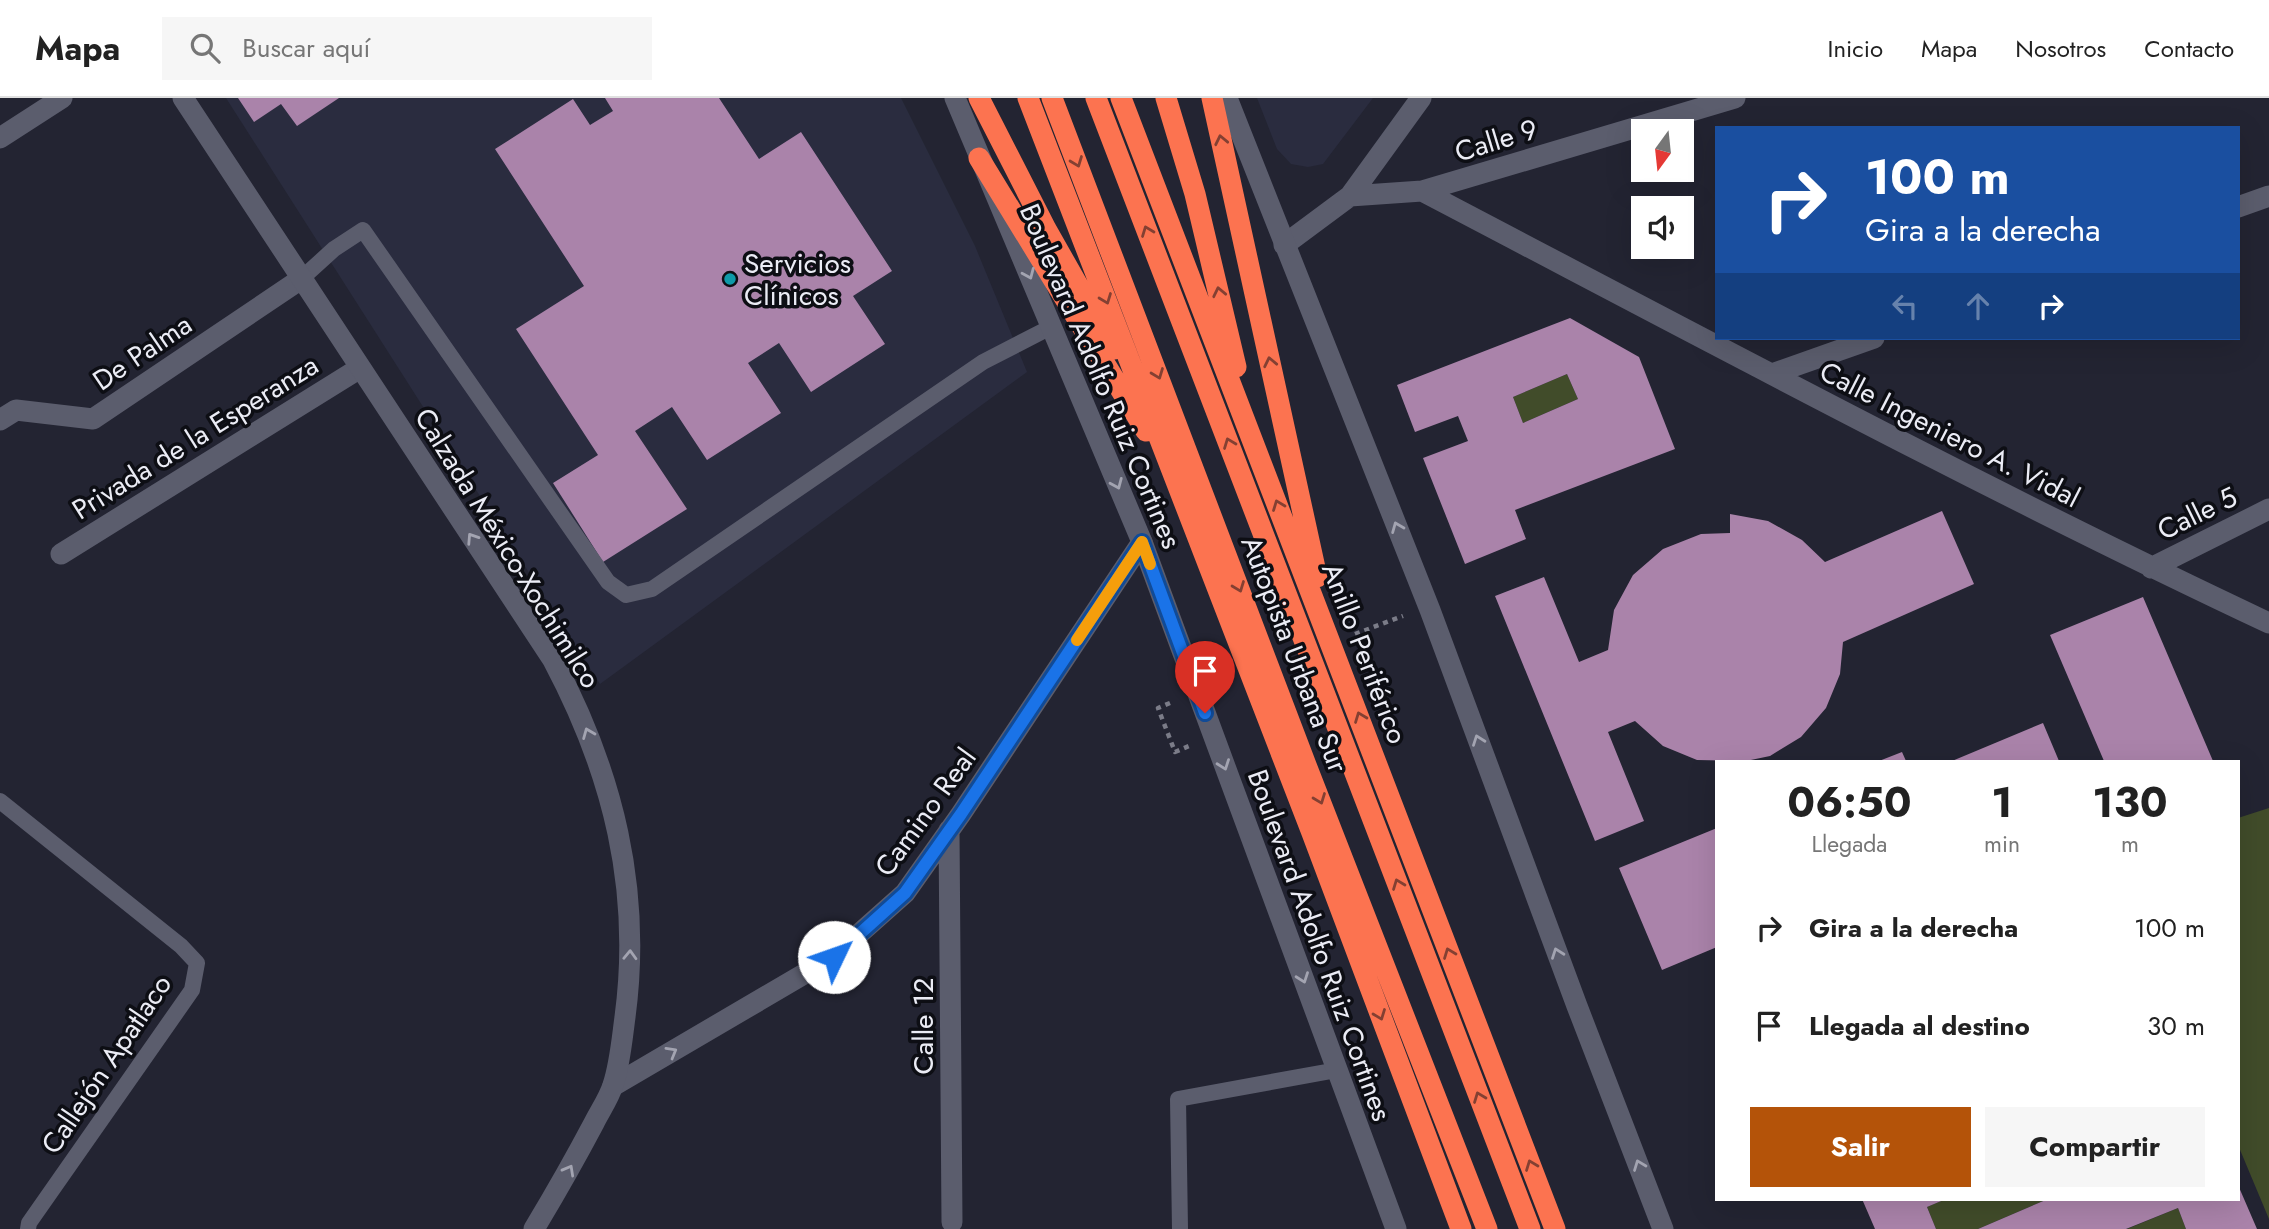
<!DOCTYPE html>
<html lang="es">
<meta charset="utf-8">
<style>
:root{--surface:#fff;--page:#f6f6f6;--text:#222;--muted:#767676;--line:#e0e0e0;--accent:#b45309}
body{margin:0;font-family:Jost,sans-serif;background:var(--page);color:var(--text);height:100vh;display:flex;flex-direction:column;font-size:26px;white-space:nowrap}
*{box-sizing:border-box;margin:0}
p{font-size:23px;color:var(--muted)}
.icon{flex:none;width:38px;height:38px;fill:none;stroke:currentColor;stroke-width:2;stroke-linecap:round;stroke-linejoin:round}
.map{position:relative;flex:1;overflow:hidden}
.side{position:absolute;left:1715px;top:662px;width:525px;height:441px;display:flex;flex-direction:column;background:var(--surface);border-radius:0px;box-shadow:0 7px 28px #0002}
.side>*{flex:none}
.top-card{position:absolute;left:1715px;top:28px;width:525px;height:214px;border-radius:0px;box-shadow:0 7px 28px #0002;background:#1a4fa0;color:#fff;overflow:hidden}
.needle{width:46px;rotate:195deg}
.buttons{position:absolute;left:1631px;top:21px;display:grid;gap:14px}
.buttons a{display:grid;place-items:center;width:63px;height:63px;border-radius:0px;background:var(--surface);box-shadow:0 7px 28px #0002;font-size:35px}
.pin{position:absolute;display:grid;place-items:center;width:60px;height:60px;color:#fff;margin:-72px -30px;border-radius:50% 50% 50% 0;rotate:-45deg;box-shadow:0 0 7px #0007}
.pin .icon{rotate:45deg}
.me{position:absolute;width:77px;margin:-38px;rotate:48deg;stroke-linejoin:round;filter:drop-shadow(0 0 5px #0008)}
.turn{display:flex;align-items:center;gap:24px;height:147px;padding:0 35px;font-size:32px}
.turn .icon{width:91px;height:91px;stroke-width:2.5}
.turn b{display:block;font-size:49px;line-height:60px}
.lanes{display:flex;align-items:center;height:66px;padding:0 35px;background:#0003;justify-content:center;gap:35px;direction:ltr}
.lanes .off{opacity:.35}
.eta{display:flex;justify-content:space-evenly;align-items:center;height:119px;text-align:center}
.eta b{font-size:42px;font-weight:700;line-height:49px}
.cta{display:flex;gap:14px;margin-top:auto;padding:14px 35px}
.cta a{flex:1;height:80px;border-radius:0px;background:var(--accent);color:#fff;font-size:28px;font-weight:700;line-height:80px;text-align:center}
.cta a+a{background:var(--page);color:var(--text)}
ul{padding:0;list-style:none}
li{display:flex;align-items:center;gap:21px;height:98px;padding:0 35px}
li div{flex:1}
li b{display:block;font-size:26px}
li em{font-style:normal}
header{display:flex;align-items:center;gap:42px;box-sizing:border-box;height:98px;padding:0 35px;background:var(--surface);border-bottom:2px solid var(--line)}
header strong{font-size:33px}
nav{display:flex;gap:38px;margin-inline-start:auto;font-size:24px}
.search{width:490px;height:63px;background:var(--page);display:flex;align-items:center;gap:18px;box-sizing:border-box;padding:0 24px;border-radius:0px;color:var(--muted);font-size:26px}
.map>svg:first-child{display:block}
.built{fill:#2a2c3f}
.green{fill:#414c2a}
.building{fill:#aa83aa;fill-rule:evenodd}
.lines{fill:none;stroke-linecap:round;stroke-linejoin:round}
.path{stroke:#7b7c88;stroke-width:4.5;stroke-dasharray:5 5;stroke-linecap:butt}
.lane{stroke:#5b5d6d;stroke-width:16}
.street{stroke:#5b5d6d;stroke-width:21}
.secondary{stroke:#5b5d6d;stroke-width:21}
.highway{stroke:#fc7350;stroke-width:21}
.oneway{stroke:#844032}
.oneway2{stroke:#a3a4b1}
.route-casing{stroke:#114b97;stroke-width:18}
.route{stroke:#1a73e8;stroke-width:12}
.slow{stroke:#f59e0b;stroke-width:12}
.culture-dot{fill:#0f9aa8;stroke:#0d0e14;stroke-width:2.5}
.labels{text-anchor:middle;stroke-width:7;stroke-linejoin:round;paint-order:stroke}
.street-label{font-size:28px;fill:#ebecf5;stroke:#0d0e14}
.poi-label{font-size:28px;fill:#ebecf5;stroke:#0d0e14;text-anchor:start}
</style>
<header>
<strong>Mapa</strong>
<div class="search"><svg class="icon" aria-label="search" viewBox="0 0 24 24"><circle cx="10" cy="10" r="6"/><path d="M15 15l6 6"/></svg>Buscar aquí</div>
<nav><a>Inicio</a><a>Mapa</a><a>Nosotros</a><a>Contacto</a></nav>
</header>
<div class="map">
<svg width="2269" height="1131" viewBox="0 0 2269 1131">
<rect width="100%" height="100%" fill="#232432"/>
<!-- built -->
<path class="built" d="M226,0H901L975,148L1027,274L600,586Z
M1257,0H1373L1323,66L1308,69L1291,66L1277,51Z"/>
<!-- green -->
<path class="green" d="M1567,276L1578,301L1523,325L1513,299Z
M2269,710V1121L2238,1047V720Z
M1946,1101H2048L1978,1131H1936L1927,1109Z
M2178,1110L2186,1131H2127Z"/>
<!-- building -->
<path class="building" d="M238,0H339L297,28L281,6L254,24Z
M605,0H719L759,61L801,34L892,173L853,198L885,246L811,294L779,245L748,265L781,315L707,362L672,309L635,333L687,411L603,464L553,385L598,357L516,231L584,188L495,51L573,1L590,27L613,13Z
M1570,220L1639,259L1675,351L1515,412L1526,441L1465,466L1423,360L1468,343L1458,318L1415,334L1397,287ZM1567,276L1578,301L1523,325L1513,299Z
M1942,413L1974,486L1843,544L1840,576L1826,610L1801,639L1770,658L1746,663L1697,662L1663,648L1635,623L1608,634L1644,723L1595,743L1495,498L1544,479L1579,564L1608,552L1614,512L1633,477L1663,451L1701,436L1730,435V416L1768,423L1802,442L1825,464Z
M2143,499L2213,663H2104L2050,537Z
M2043,625L2059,663H1952Z
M1902,654L1906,663H1879Z
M1717,730V849L1662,872L1619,770Z
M2238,1087L2257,1131H2186L2178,1110L2126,1131H1978L2048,1101H2238Z
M1862,1101H1946L1927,1109L1936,1131H1875Z"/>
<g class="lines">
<!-- path -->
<path class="path" d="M1355,536L1403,518
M1170,605L1158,610L1175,654L1189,648"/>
<!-- lane -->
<path class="lane" d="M301,181L334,151L363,132L608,484L626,497L652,491L983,264L1051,229
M0,703L181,848L197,865L192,892L29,1125L28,1131
M1180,1131L1178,1001L1337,972"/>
<!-- street -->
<path class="street" d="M0,40L62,0
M1422,93C1703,240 1982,390 2269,525
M1350,98L1422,93L1735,0
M2238,109L2269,98
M1284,147L1350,98L1421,0
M1772,276L1874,240
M0,322L16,312L93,321L301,181
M61,456L360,270
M2151,470L2269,411
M949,732L952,1124
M613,988L833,859L905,795L961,716L1142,444"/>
<!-- secondary -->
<path class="secondary" d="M183,0L553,562C613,675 642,791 625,919C622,941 620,966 613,987C609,1000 600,1013 594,1025C575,1061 555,1096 534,1131
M955,0L1142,444L1396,1131
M1227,0L1430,512L1577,908L1663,1131"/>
<!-- highway -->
<path class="highway" d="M979,0L1046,131L1114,251
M1028,0L1312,735L1461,1131
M1052,0L1306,667L1487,1131
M1096,0L1530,1131
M1121,0L1555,1131
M1166,0L1195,96L1236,269
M1212,0L1317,479
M979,60L1146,333"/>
</g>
<!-- one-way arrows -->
<defs><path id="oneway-chevron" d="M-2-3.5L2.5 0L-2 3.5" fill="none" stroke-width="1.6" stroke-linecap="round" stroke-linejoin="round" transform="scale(1.75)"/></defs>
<g class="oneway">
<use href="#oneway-chevron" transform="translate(1221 42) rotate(-102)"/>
<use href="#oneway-chevron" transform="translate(1077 64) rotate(69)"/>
<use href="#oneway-chevron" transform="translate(1147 133) rotate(-111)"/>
<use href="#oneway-chevron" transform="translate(1219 194) rotate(-102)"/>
<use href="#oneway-chevron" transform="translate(1106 201) rotate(69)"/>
<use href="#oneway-chevron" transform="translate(1270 264) rotate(-102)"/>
<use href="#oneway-chevron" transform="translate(1158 276) rotate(69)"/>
<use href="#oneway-chevron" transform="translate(1229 345) rotate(-111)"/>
<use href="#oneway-chevron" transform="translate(1278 407) rotate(-111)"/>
<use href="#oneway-chevron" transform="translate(1239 489) rotate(69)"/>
<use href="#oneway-chevron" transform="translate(1360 619) rotate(-111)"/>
<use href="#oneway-chevron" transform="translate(1320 701) rotate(69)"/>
<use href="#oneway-chevron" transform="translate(1398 786) rotate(-111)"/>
<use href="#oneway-chevron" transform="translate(1449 855) rotate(-111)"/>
<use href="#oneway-chevron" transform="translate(1380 917) rotate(69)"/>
<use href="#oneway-chevron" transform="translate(1479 999) rotate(-111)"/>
<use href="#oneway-chevron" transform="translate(1531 1067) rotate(-111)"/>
</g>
<g class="oneway2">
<use href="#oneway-chevron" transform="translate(1029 176) rotate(67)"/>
<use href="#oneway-chevron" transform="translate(1117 386) rotate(67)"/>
<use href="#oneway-chevron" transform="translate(1397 429) rotate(-112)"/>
<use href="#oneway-chevron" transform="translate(472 440) rotate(-123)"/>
<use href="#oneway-chevron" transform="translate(588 635) rotate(-112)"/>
<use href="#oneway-chevron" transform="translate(1478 642) rotate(-110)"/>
<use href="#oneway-chevron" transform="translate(1224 667) rotate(70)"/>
<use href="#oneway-chevron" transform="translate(1557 855) rotate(-110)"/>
<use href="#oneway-chevron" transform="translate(630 857) rotate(-88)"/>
<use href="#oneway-chevron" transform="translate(1303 880) rotate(70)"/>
<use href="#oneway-chevron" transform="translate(672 954) rotate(-30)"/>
<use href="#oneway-chevron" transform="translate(1639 1067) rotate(-111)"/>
<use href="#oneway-chevron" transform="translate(569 1072) rotate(-61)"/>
</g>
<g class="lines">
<defs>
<path id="route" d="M834,859L905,795L961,716L1142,444L1205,615"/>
</defs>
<!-- route casing -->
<use href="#route" class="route-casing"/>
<!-- route -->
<use href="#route" class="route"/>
<!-- slow -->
<path class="slow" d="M1077,542L1142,444L1150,466"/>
</g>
<!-- markers -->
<circle class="culture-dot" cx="730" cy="181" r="7"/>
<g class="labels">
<!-- street labels -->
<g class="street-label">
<text transform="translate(1496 42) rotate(-17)" y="10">Calle 9</text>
<text transform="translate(142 254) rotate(-34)" y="10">De Palma</text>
<text transform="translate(1101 278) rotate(67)" y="10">Boulevard Adolfo Ruiz Cortines</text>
<text transform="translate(1950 336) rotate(27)" y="10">Calle Ingeniero A. Vidal</text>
<text transform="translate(195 339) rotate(-32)" y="10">Privada de la Esperanza</text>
<text transform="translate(2197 415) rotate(-26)" y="10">Calle 5</text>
<text transform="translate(508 450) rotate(58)" y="10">Calzada México-Xochimilco</text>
<text transform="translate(1365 555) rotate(69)" y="10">Anillo Periférico</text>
<text transform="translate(1295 556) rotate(69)" y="10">Autopista Urbana Sur</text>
<text transform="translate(925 714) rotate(-54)" y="10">Camino Real</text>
<text transform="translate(1320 847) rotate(70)" y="10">Boulevard Adolfo Ruiz Cortines</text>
<text transform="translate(923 928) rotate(-90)" y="10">Calle 12</text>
<text transform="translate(106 966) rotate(-56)" y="10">Callejón Apatlaco</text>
</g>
<!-- poi labels -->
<g class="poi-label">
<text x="744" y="175">Servicios<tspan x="744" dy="32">Clínicos</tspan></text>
</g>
</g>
</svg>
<div class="buttons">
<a><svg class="needle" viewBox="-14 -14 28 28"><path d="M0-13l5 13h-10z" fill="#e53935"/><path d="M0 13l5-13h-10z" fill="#767676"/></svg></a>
<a><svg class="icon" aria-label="sound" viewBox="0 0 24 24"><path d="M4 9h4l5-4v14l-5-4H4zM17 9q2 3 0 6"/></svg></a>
</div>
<div class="pin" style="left:1205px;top:615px;background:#d93025"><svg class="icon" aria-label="arrive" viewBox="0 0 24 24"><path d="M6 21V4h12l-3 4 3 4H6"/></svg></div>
<svg class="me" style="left:834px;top:859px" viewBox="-20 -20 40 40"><circle r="19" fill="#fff"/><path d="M0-13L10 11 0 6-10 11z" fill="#1a73e8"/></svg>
<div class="top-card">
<div class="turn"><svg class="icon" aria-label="right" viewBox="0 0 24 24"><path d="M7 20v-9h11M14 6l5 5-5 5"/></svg><div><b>100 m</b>Gira a la derecha</div></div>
<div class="lanes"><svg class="icon off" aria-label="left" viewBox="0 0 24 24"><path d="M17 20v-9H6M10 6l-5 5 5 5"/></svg><svg class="icon off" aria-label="ahead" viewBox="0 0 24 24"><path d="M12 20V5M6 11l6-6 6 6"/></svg><svg class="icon" aria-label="right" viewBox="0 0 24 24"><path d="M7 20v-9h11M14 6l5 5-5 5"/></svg></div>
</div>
<section class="side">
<div class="eta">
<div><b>06:50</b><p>Llegada</p></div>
<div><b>1</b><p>min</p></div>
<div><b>130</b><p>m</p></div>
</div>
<ul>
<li><svg class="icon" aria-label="right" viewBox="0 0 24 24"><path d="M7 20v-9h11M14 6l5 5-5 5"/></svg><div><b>Gira a la derecha</b></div><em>100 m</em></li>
<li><svg class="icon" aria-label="arrive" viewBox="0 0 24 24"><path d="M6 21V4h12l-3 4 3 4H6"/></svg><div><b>Llegada al destino</b></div><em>30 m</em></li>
</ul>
<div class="cta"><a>Salir</a><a>Compartir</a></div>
</section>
</div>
